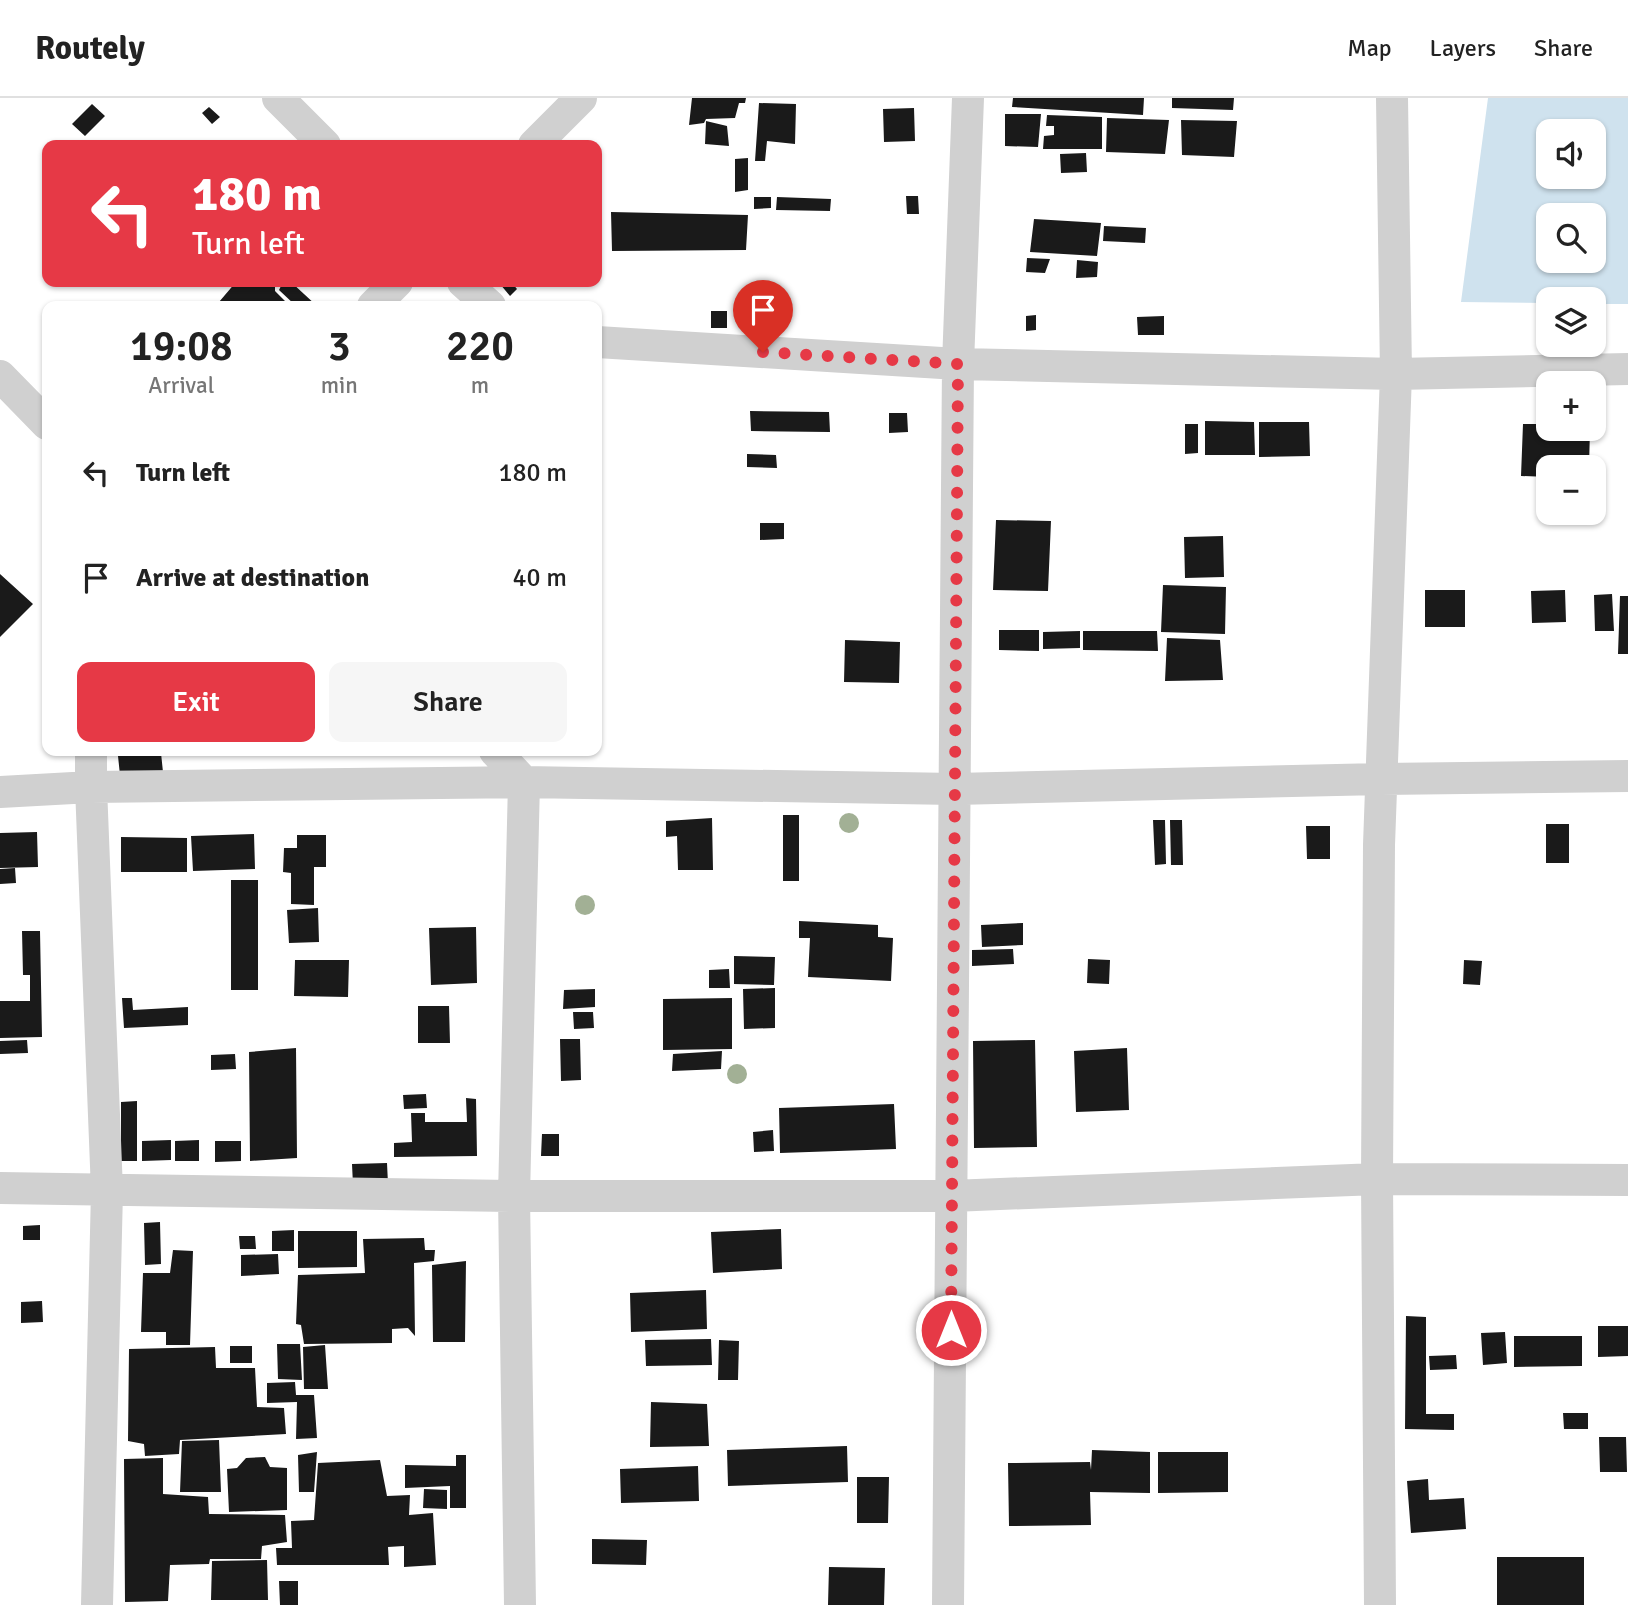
<!DOCTYPE html>
<meta charset="utf-8">
<style>
:root{--surface:#fff;--page:#f6f6f6;--text:#222;--muted:#767676;--line:#e0e0e0;--accent:#e63946}
body{margin:0;font-family:Signika,sans-serif;background:var(--page);color:var(--text);height:100vh;display:flex;flex-direction:column;font-size:26px;white-space:nowrap}
*{box-sizing:border-box;margin:0}
p{font-size:23px;color:var(--muted)}
.icon{flex:none;width:38px;height:38px;fill:none;stroke:currentColor;stroke-width:2;stroke-linecap:round;stroke-linejoin:round}
.map{position:relative;flex:1;overflow:hidden}
.side{position:absolute;left:42px;top:203px;width:560px;height:455px;display:flex;flex-direction:column;background:var(--surface);border-radius:14px;box-shadow:0 2px 5px #0004}
.side>*{flex:none}
.banner{position:absolute;left:42px;top:42px;width:560px;height:147px;border-radius:14px;box-shadow:0 2px 5px #0004;background:#e63946;color:#fff;overflow:hidden}
.tools{position:absolute;left:1536px;top:21px;display:grid;gap:14px}
.tools a{display:grid;place-items:center;width:70px;height:70px;border-radius:14px;background:var(--surface);box-shadow:0 2px 5px #0004;font-size:35px}
.pin{position:absolute;display:grid;place-items:center;width:60px;height:60px;color:#fff;margin:-72px -30px;border-radius:50% 50% 50% 0;rotate:-45deg;box-shadow:0 0 7px #0007}
.pin .icon{rotate:45deg}
.me{position:absolute;width:77px;margin:-38px;rotate:0deg;stroke-linejoin:round;filter:drop-shadow(0 0 5px #0008)}
.turn{display:flex;align-items:center;gap:24px;height:147px;padding:0 35px;font-size:32px}
.turn .icon{width:91px;height:91px;stroke-width:2.5}
.turn b{display:block;font-size:49px;line-height:60px}
.eta{display:flex;justify-content:space-evenly;align-items:center;height:119px;text-align:center}
.eta b{font-size:42px;font-weight:600;line-height:49px}
.action{display:flex;gap:14px;margin-top:auto;padding:14px 35px}
.action a{flex:1;height:80px;border-radius:14px;background:var(--accent);color:#fff;font-size:28px;font-weight:600;line-height:80px;text-align:center}
.action a+a{background:var(--page);color:var(--text)}
ul{padding:0;list-style:none}
li{display:flex;align-items:center;gap:21px;height:105px;padding:0 35px}
li div{flex:1}
li b{display:block;font-size:26px}
li em{font-style:normal}
header{display:flex;align-items:center;gap:42px;box-sizing:border-box;height:98px;padding:0 35px;background:var(--surface);border-bottom:2px solid var(--line)}
header strong{font-size:33px}
nav{display:flex;gap:38px;margin-inline-start:auto;font-size:24px}
.map>svg:first-child{display:block}
.water{fill:#cfe2ee;fill-rule:evenodd}
.building{fill:#1a1a1a}
.lines{fill:none;stroke-linecap:round;stroke-linejoin:round}
.minor{stroke:#d0d0d0;stroke-width:32}
.tree{fill:#a2b095}
.route{stroke:#e63946;stroke-width:12;stroke-dasharray:0 21.6}
</style>
<header>
<strong>Routely</strong>
<nav><a>Map</a><a>Layers</a><a>Share</a></nav>
</header>
<div class="map">
<svg width="1628" height="1507" viewBox="0 0 1628 1507">
<rect width="100%" height="100%" fill="#fff"/>
<!-- water -->
<path class="water" d="M1488,0H1628V206H1594V201H1549V205L1461,204ZM1549,33H1594V79H1549ZM1549,117H1594V163H1549Z"/>
<!-- building -->
<path class="building" d="M692,0H746L745,5H739L735,20L706,21L704,25L689,27Z
M1013,0H1144L1143,17L1012,9Z
M1172,0H1234L1233,12L1172,10Z
M759,5L796,6L795,46L767,43L765,63H755Z
M92,6L105,18L85,38L72,26Z
M209,9L220,19L212,26L202,15Z
M914,10L915,43L884,44L883,11Z
M1005,16H1041L1038,49L1005,48Z
M1047,17L1102,19V51H1043L1044,38L1054,37V28H1046Z
M1107,20L1169,22L1165,56L1106,54Z
M1181,22L1237,23L1234,59L1182,57Z
M706,23L727,28L729,48L705,46Z
M1086,55L1087,74L1061,75L1060,56Z
M748,60V92L735,94V61Z
M906,98H918L919,116H907Z
M754,99H771V110L754,111Z
M777,99L831,101L830,113L776,112Z
M611,114L748,117L746,152L612,153Z
M1034,121L1101,125L1097,158L1030,154Z
M1104,128L1146,130L1145,145L1103,143Z
M1027,160L1050,161L1045,175L1026,174Z
M1077,162L1098,164L1097,179L1076,180Z
M236,184H272L275,187V193L290,208H224L219,204Z
M283,184H291L317,208H296L279,192Z
M502,184H511L517,191L510,198L500,186Z
M711,213H727V230H711Z
M1036,217V232L1026,233V218Z
M1164,218V237H1138L1137,219Z
M750,313L829,314L830,334L751,333Z
M889,315H907L908,334L889,335Z
M1205,323L1254,324L1255,357H1205Z
M1259,324H1309L1310,358L1259,359Z
M1185,326H1198V355L1185,356Z
M1523,326H1549V331H1590L1589,369H1549V379L1521,378Z
M747,356L776,357L777,370L747,369Z
M996,422L1051,423L1048,493L993,492Z
M760,425H784V441L760,442Z
M1223,438L1224,479L1185,480L1184,439Z
M0,476L33,506L0,539Z
M1163,487L1226,489L1225,536L1161,534Z
M1425,492H1465V529H1425Z
M1565,492L1566,524L1532,525L1531,493Z
M1612,496L1614,533H1595L1594,497Z
M1620,498H1628V556H1618Z
M999,532H1039V553L999,552Z
M1080,533V550L1043,551V534Z
M1083,533H1157L1158,553L1083,552Z
M1167,540L1220,542L1223,582L1165,583Z
M845,542L900,544L899,585L844,584Z
M161,655L163,674L120,677L118,658Z
M783,717H799V783H783Z
M712,720L713,772H678L677,738L666,739V723Z
M1153,722H1165L1166,766L1155,767Z
M1170,722H1182L1183,767H1171Z
M1546,726H1569V765H1546Z
M1306,728H1330V761H1307Z
M37,734L38,769L0,770V735Z
M254,736L255,771L193,773L191,738Z
M297,737H326V769H314V807L291,806V775L283,774L284,750H297Z
M121,739L187,740V774H121Z
M15,770L16,785L0,786V771Z
M231,782H258V892H231Z
M318,810L319,844L289,845L287,812Z
M799,823L878,827V839L893,840L891,883L808,879L810,840H799Z
M1023,825V847L982,849L981,827Z
M476,829L477,885L431,887L429,830Z
M22,833H40L42,939L0,940V903H30V877H23Z
M1013,851L1014,866L972,868V852Z
M734,858L775,859L774,887L734,886Z
M1088,861L1110,862L1109,886L1087,885Z
M295,862H349L348,899L294,898Z
M1464,862L1482,863L1480,887L1463,886Z
M729,871L730,890H709V872Z
M775,890V930L744,931L743,891Z
M595,891V909L563,911L564,892Z
M122,900H132L133,912L188,909V927L124,930Z
M732,900V951L663,952V901Z
M418,908H449L450,945H418Z
M573,914H593L594,930L574,931Z
M560,941H580L581,982L561,983Z
M27,942L28,955L0,956V943Z
M1035,942L1037,1049L974,1050L973,943Z
M296,950L297,1060L250,1063L249,954Z
M1127,950L1129,1012L1076,1014L1074,953Z
M722,953L721,971L672,973L673,956Z
M235,956L236,971L211,972V957Z
M426,996L427,1010L404,1011L403,997Z
M466,1000L476,1001L477,1058L394,1059V1045L412,1044L411,1015H425V1024H467Z
M137,1003V1063H121V1004Z
M894,1006L896,1051L780,1055L779,1010Z
M773,1032L774,1053L754,1054L753,1034Z
M542,1036H559V1058H541Z
M171,1042V1062L142,1063V1043Z
M199,1042V1063H175V1043Z
M215,1043H241V1063L215,1064Z
M387,1065L388,1086L353,1087L352,1066Z
M160,1124L161,1166L145,1167L144,1125Z
M40,1127V1142H23V1128Z
M781,1131L782,1171L713,1175L711,1134Z
M294,1132V1153H272V1133Z
M298,1133H357V1169L298,1170Z
M239,1138H255L256,1151H240Z
M424,1140L425,1152H435L434,1163L414,1165L415,1238L408,1230L392,1231V1245L304,1246L301,1227L296,1226L298,1177L365,1175L363,1141Z
M173,1152L193,1153L190,1247H166V1234H141L143,1175H170Z
M278,1156L279,1176L241,1178V1157Z
M466,1163L465,1244H433L432,1167Z
M706,1192L707,1231L631,1234L630,1195Z
M42,1203L43,1224L21,1225V1204Z
M1406,1218L1426,1219V1316H1454V1332L1405,1331Z
M1598,1228H1628V1258L1598,1259Z
M1505,1234L1507,1265L1483,1267L1481,1235Z
M1514,1238H1582V1268L1514,1269Z
M711,1241L712,1267L646,1268L645,1242Z
M719,1242L739,1243L738,1282H718Z
M277,1246H300L302,1282L278,1281Z
M325,1247L328,1291H304L303,1249Z
M230,1248H252V1265H230Z
M215,1249L216,1270H255L257,1309L284,1310L286,1336L180,1342L179,1356L145,1358L144,1346L128,1343L129,1251Z
M1456,1257L1457,1271L1430,1272L1429,1258Z
M295,1284L296,1297H314L317,1340L296,1341L297,1304L267,1305V1285Z
M651,1304L707,1306L709,1348L650,1349Z
M1563,1315H1588V1331H1564Z
M1599,1339H1626L1627,1374H1600Z
M219,1342L221,1394H180L182,1343Z
M847,1348L848,1384L728,1388L727,1352Z
M1092,1352L1150,1354V1395L1090,1394L1091,1427L1009,1428L1008,1365L1090,1364L1091,1372Z
M317,1354L314,1394H299L298,1357Z
M1158,1354H1228V1394L1158,1395Z
M456,1357H466V1410H450V1388L405,1390V1367L456,1368Z
M265,1359L270,1369L287,1370V1412L229,1414L227,1371L237,1370L246,1360Z
M163,1360V1396L208,1399L209,1416L285,1417L287,1444L262,1448L261,1461H210L209,1466L170,1467L168,1503L125,1504L124,1361Z
M380,1362L387,1398L410,1397L409,1417L433,1415L436,1467L404,1469V1448L388,1449L389,1467H277L276,1450H292L291,1423L314,1422L318,1365Z
M698,1368L699,1403L621,1405L620,1371Z
M857,1379H889L888,1425H857Z
M1428,1381L1429,1402L1464,1400L1466,1431L1411,1435L1407,1383Z
M424,1391L447,1392V1411L423,1410Z
M592,1441L647,1442L646,1467L592,1466Z
M1497,1459H1584V1507H1497Z
M267,1462L268,1502H211L212,1463Z
M829,1469L885,1470L884,1507H828Z
M279,1483H298V1507H280Z"/>
<g class="lines">
<!-- minor -->
<path class="minor" d="M278,0L325,47
M534,47L581,0
M463,184L490,208
M373,208L397,184
M597,244L958,266L1396,276L1628,271
M0,278L47,326
M91,653V689L107,1093L97,1507
M495,653L524,684L514,1098L520,1507
M0,694L91,689L524,684L955,691L1381,681L1628,678
M0,1090L514,1098H952L1377,1081L1628,1082
M948,1507L958,266L968,0
M1380,1507L1377,1081L1379,747L1396,276L1392,0"/>
</g>
<!-- trees -->
<g class="tree">
<circle cx="849" cy="725" r="10"/>
<circle cx="585" cy="807" r="10"/>
<circle cx="737" cy="976" r="10"/>
</g>
<g class="lines">
<!-- route -->
<path class="route" d="M763,254L958,266L951,1232"/>
</g>
</svg>
<div class="tools">
<a><svg class="icon" aria-label="sound" viewBox="0 0 24 24"><path d="M4 9h4l5-4v14l-5-4H4zM17 9q2 3 0 6"/></svg></a>
<a><svg class="icon" aria-label="search" viewBox="0 0 24 24"><circle cx="10" cy="10" r="6"/><path d="M15 15l6 6"/></svg></a>
<a><svg class="icon" aria-label="layers" viewBox="0 0 24 24"><path d="M12 4l9 5-9 5-9-5zM3 14l9 5 9-5"/></svg></a>
<a>+</a>
<a>−</a>
</div>
<div class="pin" style="left:763px;top:254px;background:#d93025"><svg class="icon" aria-label="arrive" viewBox="0 0 24 24"><path d="M6 21V4h12l-3 4 3 4H6"/></svg></div>
<svg class="me" style="left:951px;top:1232px" viewBox="-20 -20 40 40"><circle r="17" fill="#e63946" stroke="#fff" stroke-width="3"/><path d="M0-11L8 9 0 5-8 9z" fill="#fff"/></svg>
<div class="banner">
<div class="turn"><svg class="icon" aria-label="left" viewBox="0 0 24 24"><path d="M17 20v-9H6M10 6l-5 5 5 5"/></svg><div><b>180 m</b>Turn left</div></div>
</div>
<section class="side">
<div class="eta">
<div><b>19:08</b><p>Arrival</p></div>
<div><b>3</b><p>min</p></div>
<div><b>220</b><p>m</p></div>
</div>
<ul>
<li><svg class="icon" aria-label="left" viewBox="0 0 24 24"><path d="M17 20v-9H6M10 6l-5 5 5 5"/></svg><div><b>Turn left</b></div><em>180 m</em></li>
<li><svg class="icon" aria-label="arrive" viewBox="0 0 24 24"><path d="M6 21V4h12l-3 4 3 4H6"/></svg><div><b>Arrive at destination</b></div><em>40 m</em></li>
</ul>
<div class="action"><a>Exit</a><a>Share</a></div>
</section>
</div>
